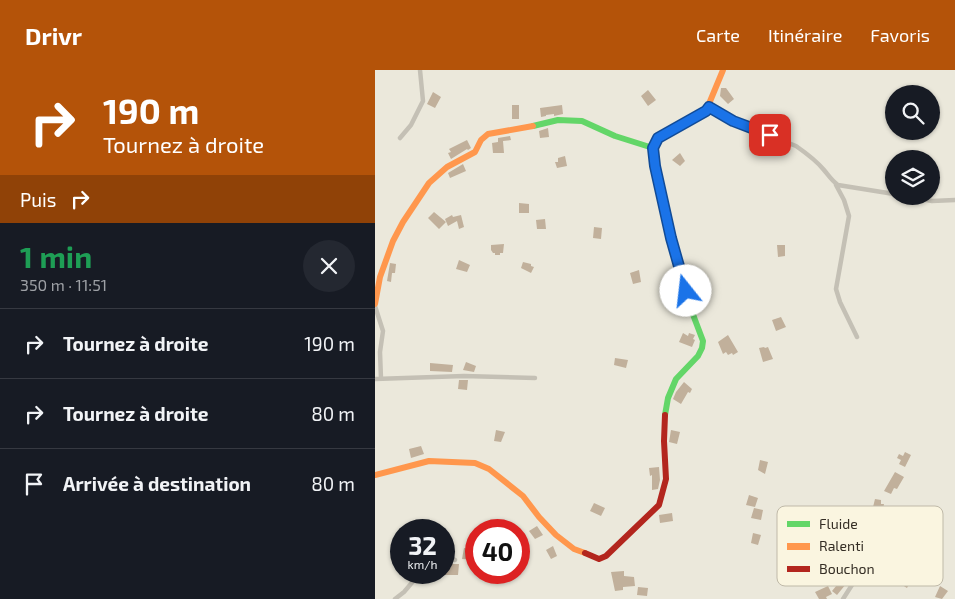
<!DOCTYPE html>
<html lang="fr">
<meta charset="utf-8">
<style>
:root{--surface:#171b24;--page:#242831;--text:#f1f3f6;--muted:#9ea1a6;--line:#363941;--accent:#b45309}
body{margin:0;font-family:"Exo 2",sans-serif;background:var(--page);color:var(--text);height:100vh;display:flex;flex-direction:column;font-size:19px;white-space:nowrap}
*{box-sizing:border-box;margin:0}
p{font-size:16px;color:var(--muted)}
.icon{flex:none;width:28px;height:28px;fill:none;stroke:currentColor;stroke-width:2;stroke-linecap:round;stroke-linejoin:round}
.map{position:relative;flex:1;overflow:hidden}
.drawer{display:flex;flex-direction:column;background:var(--surface);width:375px}
.drawer>*{flex:none}
.top-card{background:#b45309;color:#fff;overflow:hidden}
.tools{position:absolute;left:510px;top:15px;display:grid;gap:10px}
.tools a{display:grid;place-items:center;width:55px;height:55px;border-radius:50%;background:var(--surface);box-shadow:0 1px 4px #0004;font-size:25px}
.speed{position:absolute;left:15px;top:449px;display:flex;gap:10px;font-size:25px;font-weight:700;text-align:center}
.speed>*{display:grid;place-content:center;width:65px;height:65px;border-radius:50%;background:var(--surface);box-shadow:0 1px 4px #0004;line-height:1}
.speed small{font-size:12px;font-weight:400}
.speed .limit{border:8px solid #d22;background:#fff;color:#111}
.pin{position:absolute;display:grid;place-items:center;width:42px;height:42px;color:#fff;margin:-21px;border-radius:10px;box-shadow:0 2px 8px #0006}
.me{position:absolute;width:55px;margin:-28px;rotate:344deg;stroke-linejoin:round;filter:drop-shadow(0 0 4px #0008)}
.turn{display:flex;align-items:center;gap:18px;height:105px;padding:0 20px;font-size:22px}
.turn .icon{width:65px;height:65px;stroke-width:2.5}
.turn b{display:block;font-size:35px;line-height:42px}
.then{display:flex;align-items:center;height:48px;padding:0 20px;background:#0003;gap:10px;font-size:19px}
.round{display:grid;place-items:center;flex:none;width:52px;height:52px;border-radius:26px;background:var(--page)}
.overview{display:flex;align-items:center;justify-content:space-between;height:85px;padding:0 20px}
h1{font-size:30px;font-weight:700;line-height:38px;color:#1e9e55}
ul{padding:0;list-style:none}
li{display:flex;align-items:center;gap:15px;height:70px;padding:0 20px;border-top:1px solid var(--line)}
li div{flex:1}
li b{display:block;font-size:19px}
li em{font-style:normal}
header{display:flex;align-items:center;gap:30px;box-sizing:border-box;height:70px;padding:0 25px;background:var(--accent);color:#fff}
header strong{font-size:24px}
nav{display:flex;gap:28px;margin-inline-start:auto;font-size:18px}
main{display:flex;flex:1;min-height:0}
.map>svg:first-child{display:block}
.building{fill:#c1b09b}
.lines{fill:none;stroke-linecap:round;stroke-linejoin:round}
.street{stroke:#c4c0b5;stroke-width:4.5}
.fast{stroke:#63d668;stroke-width:6}
.slow{stroke:#ff974d;stroke-width:6}
.jam{stroke:#b3261e;stroke-width:6}
.route-casing{stroke:#114b97;stroke-width:12}
.route{stroke:#1a73e8;stroke-width:9}
.key{fill:#faf5e0;stroke:#bfb9a8;stroke-width:1}
.key-label{font-size:14px;fill:#342d24}
</style>
<header>
<strong>Drivr</strong>
<nav><a>Carte</a><a>Itinéraire</a><a>Favoris</a></nav>
</header>
<main>
<section class="drawer">
<div class="top-card">
<div class="turn"><svg class="icon" aria-label="right" viewBox="0 0 24 24"><path d="M7 20v-9h11M14 6l5 5-5 5"/></svg><div><b>190 m</b>Tournez à droite</div></div>
<div class="then">Puis<svg class="icon" aria-label="right" viewBox="0 0 24 24"><path d="M7 20v-9h11M14 6l5 5-5 5"/></svg></div>
</div>
<div class="overview"><div><h1>1 min</h1><p>350 m · 11:51</p></div><a class="round"><svg class="icon" aria-label="close" viewBox="0 0 24 24"><path d="M6 6l12 12M18 6L6 18"/></svg></a></div>
<ul>
<li><svg class="icon" aria-label="right" viewBox="0 0 24 24"><path d="M7 20v-9h11M14 6l5 5-5 5"/></svg><div><b>Tournez à droite</b></div><em>190 m</em></li>
<li><svg class="icon" aria-label="right" viewBox="0 0 24 24"><path d="M7 20v-9h11M14 6l5 5-5 5"/></svg><div><b>Tournez à droite</b></div><em>80 m</em></li>
<li><svg class="icon" aria-label="arrive" viewBox="0 0 24 24"><path d="M6 21V4h12l-3 4 3 4H6"/></svg><div><b>Arrivée à destination</b></div><em>80 m</em></li>
</ul>
</section>
<div class="map">
<svg width="580" height="529" viewBox="0 0 580 529">
<rect width="100%" height="100%" fill="#ebe8db"/>
<!-- building -->
<path class="building" d="M346,18H351L359,29L353,34L345,26Z
M273,20L281,30L273,36L266,26Z
M58,22L66,27L60,38L52,34Z
M137,35H144V49H137Z
M187,35L188,44L179,46V44L171,45V46L166,47L165,38Z
M173,58L174,67L165,68L164,61Z
M135,66L136,70L128,71L129,83H118L117,73L123,72V68Z
M92,70L96,78L93,80L92,79L76,89L73,83L76,82L74,79Z
M305,83L310,91L305,96L297,90Z
M190,86L192,96L182,98L180,92H183V88Z
M88,94L91,101L75,108L73,103Z
M144,133L154,134V143H144Z
M59,142L71,152L64,159L53,148Z
M77,145L78,147L86,145L89,157L84,159L82,151L73,156L70,149Z
M170,149L171,159H162L161,150Z
M219,157L227,158L226,169L218,168Z
M129,174L128,183H125V185H120V183H118L116,180V175Z
M402,175H410V186L403,187Z
M84,190L95,195L92,202L81,199Z
M148,192L156,194V196L159,197L156,203L146,198Z
M15,193L21,194L20,203H17L16,212L12,211Z
M264,200L266,212L258,214L255,203Z
M406,247L411,257L401,261L397,250Z
M308,263L313,266L314,263L320,265L318,269L320,270L317,277L304,272Z
M353,265L363,282L358,285L357,283L353,285L351,282L348,284L343,272Z
M389,277L390,278L393,277L398,289L388,292L384,278Z
M240,288L253,290L251,298L239,295Z
M91,292L101,296L99,302L88,300Z
M55,293L78,295L77,302L55,301Z
M84,310H93L92,320L83,319Z
M309,312L317,319L315,323L313,322L306,334L298,329L301,322Z
M121,360L130,362L126,372L119,371Z
M296,360L305,362L302,374L294,372Z
M46,376L49,384L36,388L34,379Z
M530,382L536,385L530,397L524,394L526,390L522,388L524,384L528,386Z
M385,390L393,392L390,404L383,400Z
M284,397L285,410L283,419L277,420V405L275,406L274,398Z
M520,402L529,407L522,419L519,418L516,424L509,421Z
M374,425L383,428L380,437L371,435Z
M500,429L506,430V434H509L507,443L497,441Z
M219,433L230,438L226,446L215,441Z
M547,436L554,449L545,453L538,441Z
M379,438L388,440L386,450L376,448Z
M297,443L298,451L285,453L284,445Z
M162,456L168,465L160,469L154,461Z
M378,463L386,465L383,475L376,473Z
M178,476L182,486L176,489L171,480Z
M89,478L95,479L94,484H101V490L87,489Z
M76,494H84L83,505H69V498H76Z
M249,501V506L259,507L260,516L248,517V520L240,521L236,502Z
M528,506L536,510L532,518L524,513Z
M466,510L471,514L462,525L457,521Z
M453,516L457,524L451,527L452,529H444L440,522Z
M565,516L573,521L567,529L560,527Z
M263,517L273,518L272,526L262,525Z"/>
<g class="lines">
<!-- street -->
<path class="street" d="M334,37L358,51L421,76C431,83 441,90 449,100C454,106 457,111 463,115L519,124
M25,68L36,55L48,31L45,0
M461,115L469,130L474,146L461,219L465,232L482,267
M530,126L557,131L580,130
M0,236L8,261L5,282L6,309
M0,309L89,306L160,308
M69,487L80,490
M20,529L29,522L46,502
M468,529L484,504L488,493"/>
<!-- fast -->
<path class="fast" d="M158,56L183,50L207,51L240,66L278,78
M290,345L293,328L301,309L323,286L327,278L328,271L314,234L303,195L278,78L283,68L303,57"/>
<!-- slow -->
<path class="slow" d="M303,57L331,41L348,0
M0,234L5,207L18,171L28,152L54,113L72,97L100,82L106,70L113,64L158,56
M0,405L54,391L100,393L114,399L148,426L164,447L181,465L199,479L210,483"/>
<!-- jam -->
<path class="jam" d="M210,483L224,489L231,486L284,435L291,409L289,371L290,345"/>
</g>
<g class="lines">
<defs>
<path id="route" d="M311,221L296,168L280,96L278,78L283,68L331,41L334,37L358,51L395,65"/>
</defs>
<!-- route casing -->
<use href="#route" class="route-casing"/>
<!-- route -->
<use href="#route" class="route"/>
</g>
<!-- legend -->
<rect x="402" y="436" width="166" height="80" rx="8" class="key"/>
<rect x="412" y="451" width="23" height="6" fill="#63d668"/>
<rect x="412" y="473" width="23" height="7" fill="#ff974d"/>
<rect x="412" y="496" width="23" height="6" fill="#b3261e"/>
<g class="key-label">
<text x="444" y="459">Fluide</text>
<text x="444" y="481">Ralenti</text>
<text x="444" y="504">Bouchon</text>
</g>
</svg>
<div class="tools">
<a><svg class="icon" aria-label="search" viewBox="0 0 24 24"><circle cx="10" cy="10" r="6"/><path d="M15 15l6 6"/></svg></a>
<a><svg class="icon" aria-label="layers" viewBox="0 0 24 24"><path d="M12 4l9 5-9 5-9-5zM3 14l9 5 9-5"/></svg></a>
</div>
<div class="speed"><div>32<small>km/h</small></div><div class="limit">40</div></div>
<div class="pin" style="left:395px;top:65px;background:#d93025"><svg class="icon" aria-label="arrive" viewBox="0 0 24 24"><path d="M6 21V4h12l-3 4 3 4H6"/></svg></div>
<svg class="me" style="left:311px;top:221px" viewBox="-20 -20 40 40"><circle r="19" fill="#fff"/><path d="M0-13L10 11 0 6-10 11z" fill="#1a73e8"/></svg>
</div>
</main>
